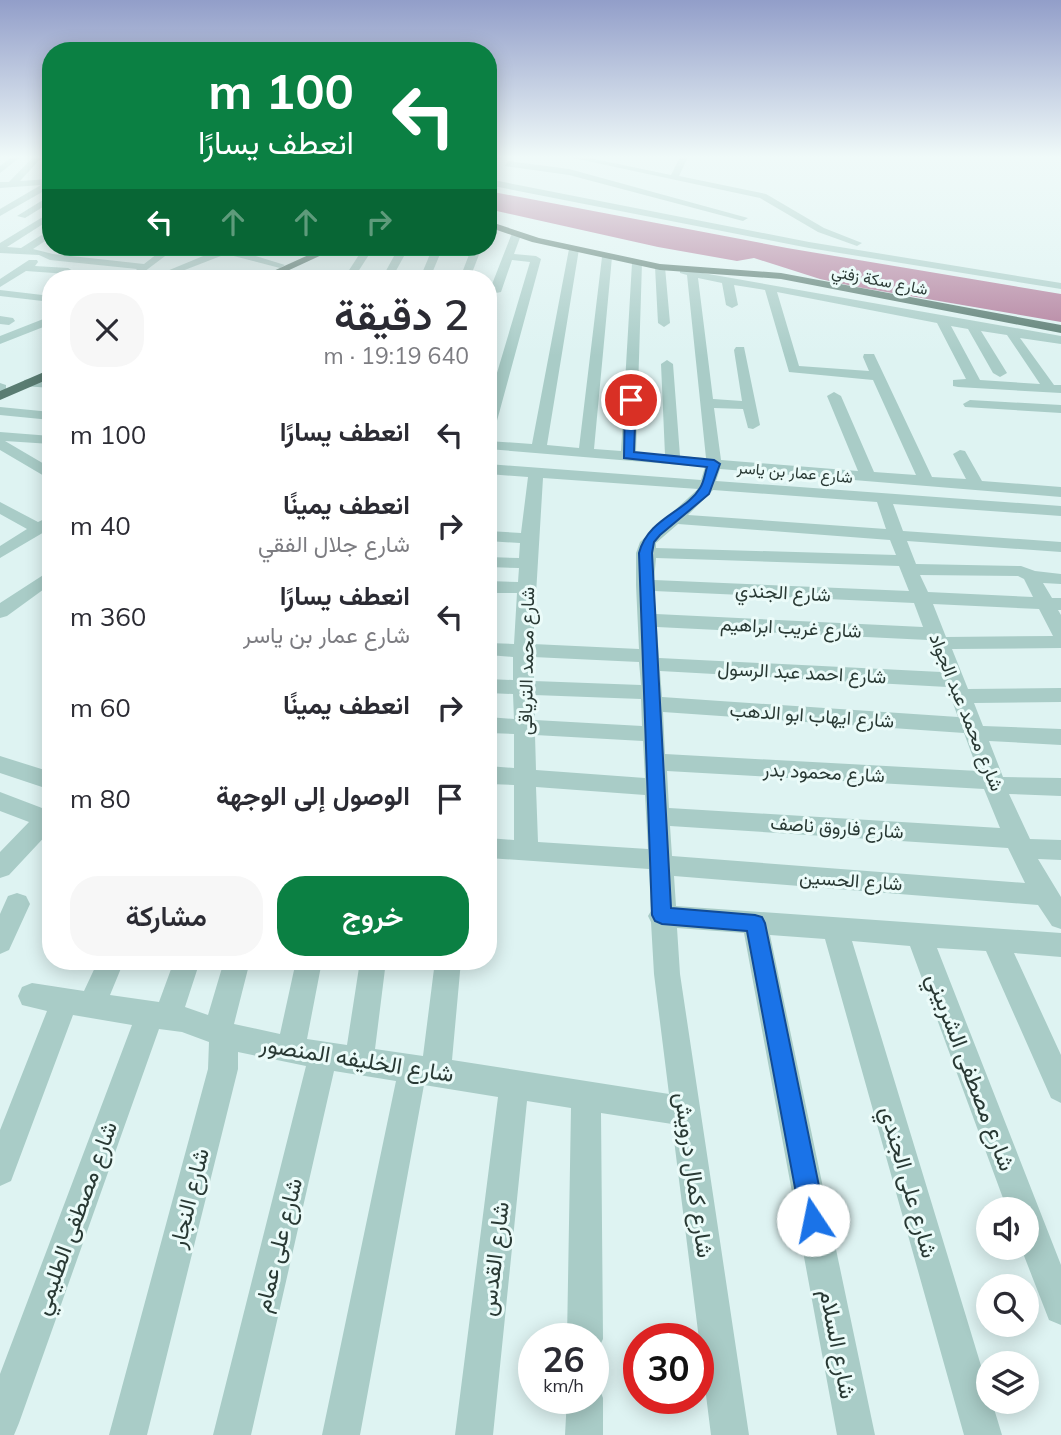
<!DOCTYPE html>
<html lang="ar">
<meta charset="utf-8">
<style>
:root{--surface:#fff;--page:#f7f7f7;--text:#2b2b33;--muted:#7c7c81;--accent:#0b8043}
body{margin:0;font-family:Mulish,Vazirmatn,sans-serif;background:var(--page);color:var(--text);direction:rtl;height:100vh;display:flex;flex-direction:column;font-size:26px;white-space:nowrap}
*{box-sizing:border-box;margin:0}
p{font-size:23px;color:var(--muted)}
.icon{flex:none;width:38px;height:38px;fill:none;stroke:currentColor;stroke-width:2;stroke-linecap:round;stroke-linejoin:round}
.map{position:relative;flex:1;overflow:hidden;direction:ltr}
.drawer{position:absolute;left:42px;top:270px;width:455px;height:700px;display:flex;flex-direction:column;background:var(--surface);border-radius:28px;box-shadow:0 4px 18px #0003;direction:rtl}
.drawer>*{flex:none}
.hud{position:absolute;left:42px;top:42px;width:455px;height:214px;border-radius:28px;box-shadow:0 4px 18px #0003;direction:rtl;background:#0b8043;color:#fff;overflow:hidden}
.controls{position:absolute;left:976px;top:1197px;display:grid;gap:14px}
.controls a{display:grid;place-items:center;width:63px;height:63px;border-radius:50%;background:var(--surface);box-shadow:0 4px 18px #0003;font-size:35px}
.speed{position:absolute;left:518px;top:1323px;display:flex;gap:14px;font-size:35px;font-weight:700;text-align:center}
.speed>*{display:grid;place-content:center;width:91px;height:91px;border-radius:50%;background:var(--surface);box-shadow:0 4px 18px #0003;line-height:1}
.speed small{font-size:18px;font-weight:400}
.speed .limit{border:10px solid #d22;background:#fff;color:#111}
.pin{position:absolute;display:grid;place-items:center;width:60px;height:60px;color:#fff;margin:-30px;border:4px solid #fff;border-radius:50%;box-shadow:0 2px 7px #0007}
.me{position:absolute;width:77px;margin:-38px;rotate:349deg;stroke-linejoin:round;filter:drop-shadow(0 0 5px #0008)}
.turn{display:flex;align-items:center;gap:24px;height:147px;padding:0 28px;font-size:32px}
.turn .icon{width:91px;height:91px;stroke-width:2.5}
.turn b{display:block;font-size:49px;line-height:60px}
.lanes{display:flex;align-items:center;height:66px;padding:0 28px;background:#0003;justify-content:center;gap:35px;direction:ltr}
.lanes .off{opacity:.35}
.round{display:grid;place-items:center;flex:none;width:74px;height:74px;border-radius:28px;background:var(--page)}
.overview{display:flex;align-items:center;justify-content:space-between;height:119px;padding:0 28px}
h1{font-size:42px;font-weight:600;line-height:52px}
.button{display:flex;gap:14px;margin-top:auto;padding:14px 28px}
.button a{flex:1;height:80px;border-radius:28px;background:var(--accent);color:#fff;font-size:28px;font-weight:600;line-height:80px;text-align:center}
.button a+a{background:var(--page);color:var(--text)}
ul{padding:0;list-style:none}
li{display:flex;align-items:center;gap:21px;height:91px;padding:0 28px}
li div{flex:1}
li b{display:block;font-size:26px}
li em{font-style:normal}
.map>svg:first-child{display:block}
.water{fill:#b27c9b}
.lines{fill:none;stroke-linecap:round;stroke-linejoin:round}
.canal{fill:#b27c9b;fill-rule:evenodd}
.minor{fill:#a9ccc7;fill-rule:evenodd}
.major{fill:#5a7c72;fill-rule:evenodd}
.route{fill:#1a73e8;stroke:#114b97;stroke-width:2}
.labels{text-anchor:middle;stroke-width:6;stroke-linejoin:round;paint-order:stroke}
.far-street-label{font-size:16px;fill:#293934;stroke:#ebfbf9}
.street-label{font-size:19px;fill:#293934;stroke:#ebfbf9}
.near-street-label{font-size:23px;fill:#293934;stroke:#ebfbf9}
</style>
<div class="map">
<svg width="1061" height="1435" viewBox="0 0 1061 1435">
<rect width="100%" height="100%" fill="#def3f2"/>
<!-- water -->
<path class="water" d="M488,191L787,248L1061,294V322L857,287L820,279L754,258L737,261L658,247L488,209Z"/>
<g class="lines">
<!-- canal -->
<path class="canal" d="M500,155H508L488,164V160Z"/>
<!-- minor -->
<path class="minor" d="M14,155H23L0,173V166Z
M35,155H44L20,181L49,179L51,187L0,216V209L41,185L0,188V182H9Z
M488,155H495L488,158Z
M559,155H575L671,175L681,155H689L679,176L766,194L824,228L862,243L857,246L818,232L760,198Z
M508,161L569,169L748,218L743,221L569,175L505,166Z
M488,179L809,242L1061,283V289L809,248L488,185Z
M51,195V202L25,218L17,216Z
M51,212V219L7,247L21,248L51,229V237L33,249L53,254L144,264L166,247H177L136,278L131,275L137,269L50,260L39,255L0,253V243Z
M512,233L521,235L514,254L536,256L541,259L495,428L488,432V403L530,262L512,260L501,292L491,294L489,292Z
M574,246L579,249L547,445L579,448L602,257L607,254L612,257L594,449L621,451L632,263L637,260L642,263L636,453L665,455L661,364L667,360L673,364L680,456L706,458L687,275L680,273V269L1061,336V344L1020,338L1054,385H1061V393L958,387L953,386V380L966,379L937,323L777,292L799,366L869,371L863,357L864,354H874L932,477L966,479L953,454L960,450L965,451L982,481L1061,487V497L720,469L716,481L1061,506V516L893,504L903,531L1061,542V552L907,541L916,564L1021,566L1035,571L1061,574V584L1043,583L1052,598H1061V610H1058L1061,615V648L952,649L968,689L1061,688V702L974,703L983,726L1061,729V745L989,741L1003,777L1061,778V796L1009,794L1030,839L1061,840V860L1038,859L1061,897V929L1052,926L1038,905L674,876L676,906L1061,933V957L1014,953L1061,1055V1103L1051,1098L986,951L937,948L1061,1265V1325L1049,1320L1021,1248H1027V1209H1007L910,946L852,941L989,1392V1402H992L1002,1435H964L825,939L770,935L875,1435H837L744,933L677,928L680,974L749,1435H711L672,1124L601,1113L603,1339L597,1351L593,1353V1339H567L571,1108L527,1101L493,1435H455L498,1097L424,1085L360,1435H322L396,1081L334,1071L251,1435H213L306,1066L238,1052V1069L147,1435H109L208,1069L209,1042L182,1032L159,1029L19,1423L14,1435H0V1374L132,1025L73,1015L11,1181L0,1186V1130L47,1011L22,1005L18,996L22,987L32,983L84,991L98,961H124L110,995L159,1002L174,961H200L185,1007L208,1015L224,961H250L234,1024L280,1034L296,961H322L307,1039L347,1045L360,961H386L375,1049L423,1056L435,961H461L452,1060L669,1094L654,974L651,922L648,916L651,911L649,869L488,858V838L514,840V785L488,784V766L514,768V734L488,733V717L514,719L513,694L488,693V679L513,680V657L488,655V643L514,644L517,593H488V581L518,582L519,568L488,567V557L519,558L520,543L488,541V531L521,533L528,477L488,474V464L701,480L705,467L488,449V441L532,444L569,249ZM698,278L722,283L726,305L732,308L738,305L734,285L765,290L789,372L873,380L916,475L874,472L841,396L834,392L827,396L858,471L721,460L714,408L743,409L748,428L753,429L760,425L744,347H736L734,350L742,401L713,399ZM951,326L968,329L993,373L1000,377L1007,373L981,331L1007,335L1040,384L980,380ZM543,478L698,489L640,542L636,553V585L639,649L533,644ZM713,490L877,502L886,529L688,515ZM678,524L890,540L896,555L656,548V543ZM656,558L899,566L909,591L654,580ZM920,575L1018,576L1024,579L1033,597L928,592ZM654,591L914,603L923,627L656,614ZM933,604L1039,609L1053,636L946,637ZM657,627L928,640L941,672L659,658ZM533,657L639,662L641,685L534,681ZM660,671L947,687L958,717L662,697ZM534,695L641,699L642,726L535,720ZM663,712L964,733L978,771L665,754ZM535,735L643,741L645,778L536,770ZM667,771L984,789L1000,828L669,808ZM536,787L645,795L648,849L538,842ZM670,826L1008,848L1025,883L672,856Z
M225,247H239L236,250L285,265L280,268L226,254L164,278H150Z
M364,247H374L354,278H344Z
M399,247H409L392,278H382Z
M433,247H443L430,278H420Z
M472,247H482L470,278H460Z
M29,260H37L38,262L35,266L68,268L73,271L68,274L26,271L0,287V279Z
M660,264L665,267L670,323L664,327L658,323L655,267Z
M0,290L51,296V302L0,296Z
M0,316L13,318L15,321L9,325L0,324Z
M51,316V324L0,344V336Z
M29,379L51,380V388L24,386V380Z
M0,383L6,385V391L0,392Z
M970,400L1061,405V413L965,407L963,404Z
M0,407L51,412V420L0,415Z
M0,432L51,436V444L5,441L51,468V480L0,450Z
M0,502L38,522L51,516V528L0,558V546L27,529L0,514Z
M51,570V584L7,616L0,618V603Z
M0,756L51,772V790L0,773Z
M0,792L42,808L51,805V830L9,875L0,878V852L29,822L0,811Z
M17,893L26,896L30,904L9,950L0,954V914L8,896Z
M593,1383L598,1385L603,1398V1435H565L567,1398H593Z"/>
<!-- major -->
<path class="major" d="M488,221L539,238L660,264L781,273L1061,325V333L781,279L660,270L532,242L488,227Z
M326,247H339L272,278H258Z
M51,369V378L0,400V391Z"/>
</g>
<!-- sky -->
<linearGradient id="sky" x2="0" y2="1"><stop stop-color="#929ec9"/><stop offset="0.44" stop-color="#f0faf9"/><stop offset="1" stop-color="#f0faf9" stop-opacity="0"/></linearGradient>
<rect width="1061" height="356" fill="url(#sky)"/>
<!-- route -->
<path class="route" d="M631,397L636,400L634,452L714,460L720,464L709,494L660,535L654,542L652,553L671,908L755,915L762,917L765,923L826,1220L822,1228L813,1232L805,1228L801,1220L747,931L662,924L655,921L652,915L639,553C648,518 686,512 700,488C704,482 705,473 707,467L624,458L625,400Z"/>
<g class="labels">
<!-- far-street labels -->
<g class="far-street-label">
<text transform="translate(880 280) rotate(11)" y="6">شارع سكة زفتي</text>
<text transform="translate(795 472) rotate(5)" y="6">شارع عمار بن ياسر</text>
</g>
<!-- street labels -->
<g class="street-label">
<text transform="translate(783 592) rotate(3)" y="7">شارع الجندي</text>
<text transform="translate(791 627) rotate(3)" y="7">شارع غريب ابراهيم</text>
<text transform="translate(526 661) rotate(-89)" y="7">شارع محمد الترياقى</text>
<text transform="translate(802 672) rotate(3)" y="7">شارع احمد عبد الرسول</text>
<text transform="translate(967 712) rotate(68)" y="7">شارع محمد عبد الجواد</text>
<text transform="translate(812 715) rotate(4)" y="7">شارع ايهاب ابو الدهب</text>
<text transform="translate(824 772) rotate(3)" y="7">شارع محمود بدر</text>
<text transform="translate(837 827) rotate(4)" y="7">شارع فاروق ناصف</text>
<text transform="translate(851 880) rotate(4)" y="7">شارع الحسين</text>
</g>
<!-- near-street labels -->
<g class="near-street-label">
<text transform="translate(357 1059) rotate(9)" y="8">شارع الخليفه المنصور</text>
<text transform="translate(971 1072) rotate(69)" y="8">شارع مصطفى الشربيني</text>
<text transform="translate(694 1175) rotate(82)" y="8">شارع كمال درويش</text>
<text transform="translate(909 1182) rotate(74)" y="8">شارع على الجندي</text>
<text transform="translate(189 1198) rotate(-76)" y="8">شارع النجار</text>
<text transform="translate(75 1218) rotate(-70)" y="8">شارع مصطفى الطليمي</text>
<text transform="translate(278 1245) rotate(-76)" y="8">شارع على عمام</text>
<text transform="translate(494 1259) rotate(-83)" y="8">شارع القدس</text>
<text transform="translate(838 1344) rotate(79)" y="8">شارع السلام</text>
</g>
</g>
</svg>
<div class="controls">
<a><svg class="icon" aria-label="sound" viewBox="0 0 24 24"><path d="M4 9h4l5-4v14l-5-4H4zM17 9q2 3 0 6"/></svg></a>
<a><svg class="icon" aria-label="search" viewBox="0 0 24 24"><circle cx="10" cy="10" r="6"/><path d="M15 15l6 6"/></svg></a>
<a><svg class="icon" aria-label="layers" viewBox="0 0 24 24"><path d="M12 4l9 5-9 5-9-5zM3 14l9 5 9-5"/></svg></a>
</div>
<div class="speed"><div>26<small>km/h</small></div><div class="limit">30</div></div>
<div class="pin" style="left:631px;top:400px;background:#d93025"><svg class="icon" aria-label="arrive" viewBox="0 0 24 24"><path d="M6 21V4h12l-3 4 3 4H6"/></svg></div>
<svg class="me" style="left:813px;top:1220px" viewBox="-20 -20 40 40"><circle r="19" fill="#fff"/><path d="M0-13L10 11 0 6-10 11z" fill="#1a73e8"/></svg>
<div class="hud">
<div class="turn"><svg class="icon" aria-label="left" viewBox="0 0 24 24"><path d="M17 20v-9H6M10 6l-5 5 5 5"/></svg><div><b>100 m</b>انعطف يسارًا</div></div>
<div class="lanes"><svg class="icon" aria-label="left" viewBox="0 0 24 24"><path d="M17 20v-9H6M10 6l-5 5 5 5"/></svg><svg class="icon off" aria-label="ahead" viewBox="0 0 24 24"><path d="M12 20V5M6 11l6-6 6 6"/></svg><svg class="icon off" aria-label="ahead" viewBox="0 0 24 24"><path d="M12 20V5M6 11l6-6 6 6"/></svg><svg class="icon off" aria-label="right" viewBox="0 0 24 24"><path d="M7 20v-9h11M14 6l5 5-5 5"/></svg></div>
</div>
<section class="drawer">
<div class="overview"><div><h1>2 دقيقة</h1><p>640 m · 19:19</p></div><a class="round"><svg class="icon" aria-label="close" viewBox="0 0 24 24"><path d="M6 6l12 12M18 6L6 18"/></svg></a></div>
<ul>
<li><svg class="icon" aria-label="left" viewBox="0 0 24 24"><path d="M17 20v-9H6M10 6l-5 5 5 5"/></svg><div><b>انعطف يسارًا</b></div><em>100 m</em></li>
<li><svg class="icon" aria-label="right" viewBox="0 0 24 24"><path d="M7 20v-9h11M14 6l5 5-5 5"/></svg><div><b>انعطف يمينًا</b><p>شارع جلال الفقي</p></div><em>40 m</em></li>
<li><svg class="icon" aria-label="left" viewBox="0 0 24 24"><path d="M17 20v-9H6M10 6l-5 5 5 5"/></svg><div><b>انعطف يسارًا</b><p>شارع عمار بن ياسر</p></div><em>360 m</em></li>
<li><svg class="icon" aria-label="right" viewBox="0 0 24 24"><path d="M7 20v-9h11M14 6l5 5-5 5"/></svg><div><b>انعطف يمينًا</b></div><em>60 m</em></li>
<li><svg class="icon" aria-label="arrive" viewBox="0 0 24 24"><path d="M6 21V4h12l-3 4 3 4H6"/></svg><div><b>الوصول إلى الوجهة</b></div><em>80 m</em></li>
</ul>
<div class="button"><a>خروج</a><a>مشاركة</a></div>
</section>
</div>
